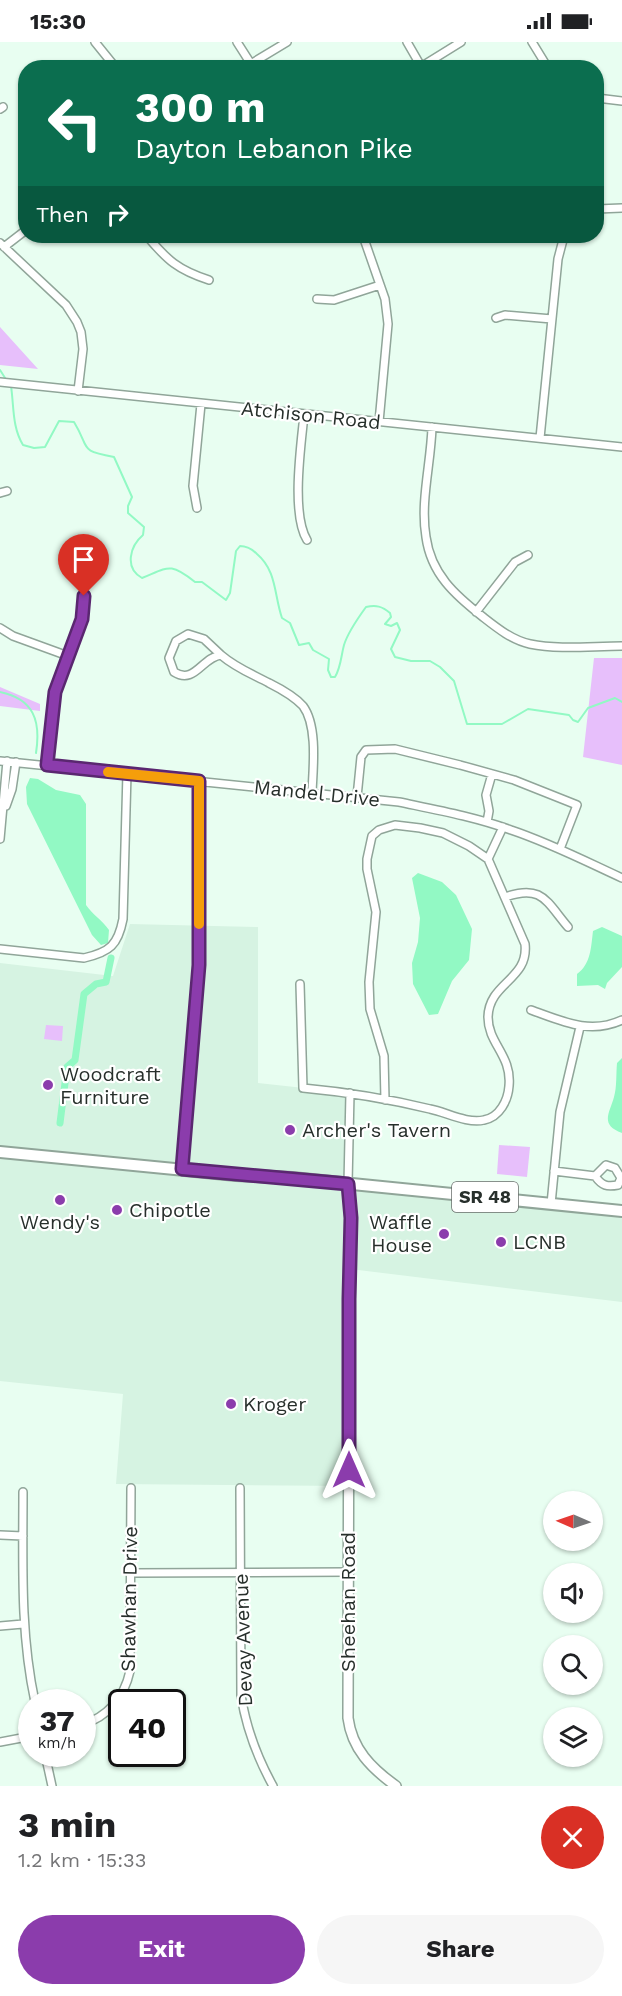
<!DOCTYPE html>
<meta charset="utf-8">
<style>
:root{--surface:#fff;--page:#f6f6f6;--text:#202124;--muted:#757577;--accent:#8b3cac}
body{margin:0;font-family:"Work Sans",sans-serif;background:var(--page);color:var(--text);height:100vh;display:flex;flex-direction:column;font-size:22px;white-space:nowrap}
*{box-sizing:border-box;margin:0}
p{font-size:20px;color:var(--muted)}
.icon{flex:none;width:33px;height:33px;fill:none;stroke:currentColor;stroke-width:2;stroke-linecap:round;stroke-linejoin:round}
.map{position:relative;height:1744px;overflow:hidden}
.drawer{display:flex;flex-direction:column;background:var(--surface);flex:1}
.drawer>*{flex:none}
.banner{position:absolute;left:18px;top:18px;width:586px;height:183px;border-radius:24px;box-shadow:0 2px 4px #0004;background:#0b6e4f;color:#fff;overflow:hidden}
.needle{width:39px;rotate:272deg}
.tools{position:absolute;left:543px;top:1449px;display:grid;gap:12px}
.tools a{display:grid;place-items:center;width:60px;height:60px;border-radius:50%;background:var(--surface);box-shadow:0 2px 4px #0004;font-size:30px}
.speed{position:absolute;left:18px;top:1647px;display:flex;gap:12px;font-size:30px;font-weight:700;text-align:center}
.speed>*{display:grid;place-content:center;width:78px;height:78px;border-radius:50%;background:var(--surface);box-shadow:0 2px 4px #0004;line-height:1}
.speed small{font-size:15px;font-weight:400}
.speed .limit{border:3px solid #111;border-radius:9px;background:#fff;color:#111}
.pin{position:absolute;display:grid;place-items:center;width:51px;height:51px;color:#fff;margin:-62px -26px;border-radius:50% 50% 50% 0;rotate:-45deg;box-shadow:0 0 6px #0007}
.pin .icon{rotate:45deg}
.me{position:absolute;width:66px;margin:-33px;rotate:0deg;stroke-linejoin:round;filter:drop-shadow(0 0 4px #0008)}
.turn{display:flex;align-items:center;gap:21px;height:126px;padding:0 18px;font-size:27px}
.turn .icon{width:78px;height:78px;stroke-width:2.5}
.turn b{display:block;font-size:42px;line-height:51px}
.then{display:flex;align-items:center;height:57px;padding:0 18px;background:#0003;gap:12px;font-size:22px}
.round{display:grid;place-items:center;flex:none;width:63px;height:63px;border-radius:32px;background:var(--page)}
.summary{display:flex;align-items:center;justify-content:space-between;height:102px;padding:0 18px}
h1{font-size:36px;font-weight:700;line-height:45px}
.action{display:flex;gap:12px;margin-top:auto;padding:12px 18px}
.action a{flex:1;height:69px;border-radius:36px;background:var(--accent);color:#fff;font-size:24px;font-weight:700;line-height:69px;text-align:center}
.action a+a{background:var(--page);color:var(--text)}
.status{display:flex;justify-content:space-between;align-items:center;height:42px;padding:0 30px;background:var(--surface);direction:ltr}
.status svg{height:16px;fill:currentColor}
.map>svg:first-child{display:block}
.built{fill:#d6f3e2}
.green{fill:#e7bffb}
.water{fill:#92f9c4}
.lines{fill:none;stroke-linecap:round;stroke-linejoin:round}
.stream{stroke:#92f9c4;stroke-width:2}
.canal{stroke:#92f9c4;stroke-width:7}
.street-casing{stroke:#90a599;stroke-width:10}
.secondary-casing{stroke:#90a599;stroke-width:12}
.primary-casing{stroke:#90a599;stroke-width:14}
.street{stroke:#fff;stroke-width:7}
.secondary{stroke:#fff;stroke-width:9}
.primary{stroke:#fff;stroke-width:10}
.route-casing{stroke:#5a2770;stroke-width:15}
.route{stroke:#8b3cac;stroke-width:10}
.slow{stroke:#f59e0b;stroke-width:10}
.poi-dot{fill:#8b3cac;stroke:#fff;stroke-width:2}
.labels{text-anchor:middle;stroke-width:4.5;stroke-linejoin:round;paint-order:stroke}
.shield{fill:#fff;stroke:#686d6b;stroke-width:1.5}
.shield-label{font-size:18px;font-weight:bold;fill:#272f2b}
.street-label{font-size:20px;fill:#272f2b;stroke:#fff}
.poi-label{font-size:20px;fill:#272f2b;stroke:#fff;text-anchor:start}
</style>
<div class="status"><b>15:30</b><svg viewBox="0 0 49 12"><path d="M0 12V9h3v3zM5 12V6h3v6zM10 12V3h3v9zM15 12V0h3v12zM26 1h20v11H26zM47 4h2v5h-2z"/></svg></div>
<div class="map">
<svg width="622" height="1744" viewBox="0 0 622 1744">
<rect width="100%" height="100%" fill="#e8fef1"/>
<!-- built -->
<path class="built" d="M130,882L258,885V1041L350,1051L349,1142L622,1168V1260L350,1227L349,1444L116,1442L123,1352L0,1339V921L113,934Z"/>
<!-- green -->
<path class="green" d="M0,285L38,327L0,323Z
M594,616H622V723L583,715Z
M0,645L40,662V669L0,664Z
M46,983L63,984L62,999L44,997Z
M499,1103L530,1105L527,1135L497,1132Z"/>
<!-- water -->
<path class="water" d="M30,736L38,737L56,748L80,753L86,762V863C93,873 102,878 109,888L108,901L101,903L92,893L27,762L26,745Z
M418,831L442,840L456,853L472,887L469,918L452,939L438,972L429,973L413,942L412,921L418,900L420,876L412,836Z
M602,885L622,894V925L607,941L605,947L598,943L577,944V932C591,922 591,905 593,889Z
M622,1016V1091C599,1083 610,1070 614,1055C617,1045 616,1031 617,1021Z"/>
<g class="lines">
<!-- stream -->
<path class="stream" d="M0,328L7,339
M11,344C14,364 12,385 23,403L34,406L45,405L59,379L74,380C91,408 78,408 114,415L132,455L128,464V471L144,485L143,493C130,504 124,526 142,536C169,525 170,520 195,540H202L226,558L230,551L236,509L240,504C247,504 252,507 257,512C277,529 274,553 282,576L290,581L299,603L309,601L313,608L329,617L328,628L331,635H335C341,625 341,614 344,603C348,590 358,576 366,565C376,563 382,564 390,571L391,575L385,582L391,584L397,581L400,588L391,607L395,615L411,619H430L440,625L454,639L467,682H502L528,667L569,673L573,678L578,680L588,666L615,656L622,660
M0,650C34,657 41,679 36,711"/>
<!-- canal -->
<path class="canal" d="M60,1081L67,1025L75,1018L84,952L96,942L106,940L111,916"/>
<defs>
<path id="street" d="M95,0L116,26
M237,0L251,22
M407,0L422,26
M532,0L548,26
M244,26L287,0
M419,26L461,0
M597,56L622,59
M0,67L3,65
M597,167L622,166
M147,194C167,218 178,228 209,238
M363,194L385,257L388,282L379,380
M0,201L66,263L77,280L81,290L83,307L78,349
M4,205L26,188
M317,257L334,258L380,243
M496,276L505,273L552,277
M0,340L622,405
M304,373C301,403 291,472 307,498
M432,385C431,421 420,460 426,495C431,532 455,553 483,575C497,586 512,598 530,602C559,608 592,604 622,604
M540,396L558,217L564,194
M0,451L7,449
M197,466L193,444L201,362
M476,570L515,520L528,513
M0,586L13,594L68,614
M188,592L204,597L221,613C202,615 195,643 174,630L169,616L176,599Z
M221,613C236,626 252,632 269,641C281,647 294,654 303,664C318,684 313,727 312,750
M0,719L399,760C437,768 475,775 511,788C550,801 585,819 622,836
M47,723L55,650L83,577L84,554
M357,755L361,715L366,708L395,707L460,723L514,738L577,763L560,807
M6,764L12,747L16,720
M487,780L489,769L486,753L492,732
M0,797L7,719
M488,817L503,785
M505,855C542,842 546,859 568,885
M0,907L84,916C110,910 118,903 123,877L127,731
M300,942L303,1046C346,1050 389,1057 430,1067C446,1070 467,1082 484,1078C500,1075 508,1058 509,1044C512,1013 488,1002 488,975C489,940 529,938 525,902L488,817L469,804L443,791L420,786L395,783L379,788L372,794L367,817V827L376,870L369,940L370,967L384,1014L385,1058
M531,968C562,979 590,993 622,978
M182,1127L199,923V739
M554,1129L595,1134C602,1144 607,1145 618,1143L621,1136L615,1126L606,1123L595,1134
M348,1142L350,1051
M551,1162L560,1070L580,985
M240,1446L241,1653C246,1686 257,1715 273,1744
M23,1450C23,1521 20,1591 35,1660
M0,1493L23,1494
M132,1531L348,1530
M0,1584L23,1582
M82,1683C109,1674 124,1656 130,1629L131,1446
M0,1700L32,1694
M45,1712L52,1744"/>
<path id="secondary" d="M348,1142L351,1176L349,1257L348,1676C352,1707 371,1726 396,1744"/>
<path id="primary" d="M0,1110L236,1133L292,1136L622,1169"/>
</defs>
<!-- street casing -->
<use href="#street" class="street-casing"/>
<!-- secondary casing -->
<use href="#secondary" class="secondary-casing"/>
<!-- primary casing -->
<use href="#primary" class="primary-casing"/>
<!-- street -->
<use href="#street" class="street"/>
<!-- secondary -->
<use href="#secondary" class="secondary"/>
<!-- primary -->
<use href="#primary" class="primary"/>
</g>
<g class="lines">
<defs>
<path id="route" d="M84,554L82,577L55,650L47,723L199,739V923L182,1127L348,1142L351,1176L349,1257V1428"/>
</defs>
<!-- route casing -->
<use href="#route" class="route-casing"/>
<!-- route -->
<use href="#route" class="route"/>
<!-- slow -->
<path class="slow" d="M108,730L199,739V882"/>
</g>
<!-- markers -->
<g class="poi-dot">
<circle cx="48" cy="1043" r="6"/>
<circle cx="290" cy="1088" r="6"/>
<circle cx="60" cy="1158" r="6"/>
<circle cx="117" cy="1168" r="6"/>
<circle cx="444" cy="1192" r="6"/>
<circle cx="501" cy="1200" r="6"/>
<circle cx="231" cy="1362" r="6"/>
</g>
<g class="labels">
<!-- shield labels -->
<rect class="shield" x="452" y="1140" width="66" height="30" rx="4.5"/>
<g class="shield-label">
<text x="485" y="1161">SR 48</text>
</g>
<!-- street labels -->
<g class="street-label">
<text transform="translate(311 373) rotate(6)" y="7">Atchison Road</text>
<text transform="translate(317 751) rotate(6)" y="7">Mandel Drive</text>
<text transform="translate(129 1557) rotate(-89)" y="7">Shawhan Drive</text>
<text transform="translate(348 1560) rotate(-90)" y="7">Sheehan Road</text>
<text transform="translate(243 1598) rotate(-92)" y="7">Devay Avenue</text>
</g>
<!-- poi labels -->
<g class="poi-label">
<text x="60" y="1039">Woodcraft<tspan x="60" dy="23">Furniture</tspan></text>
<text x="302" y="1095">Archer's Tavern</text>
<text x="129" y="1175">Chipotle</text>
<text x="60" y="1187" text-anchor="middle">Wendy's</text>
<text x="432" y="1187" text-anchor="end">Waffle<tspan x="432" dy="23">House</tspan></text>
<text x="513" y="1207">LCNB</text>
<text x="243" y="1369">Kroger</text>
</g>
</g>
</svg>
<div class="tools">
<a><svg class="needle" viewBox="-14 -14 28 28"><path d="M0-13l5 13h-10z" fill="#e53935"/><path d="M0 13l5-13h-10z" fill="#757577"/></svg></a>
<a><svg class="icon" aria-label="sound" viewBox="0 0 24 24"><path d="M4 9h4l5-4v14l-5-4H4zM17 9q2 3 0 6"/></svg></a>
<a><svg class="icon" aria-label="search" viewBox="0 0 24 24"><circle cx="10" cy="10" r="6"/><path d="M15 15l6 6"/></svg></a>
<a><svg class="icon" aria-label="layers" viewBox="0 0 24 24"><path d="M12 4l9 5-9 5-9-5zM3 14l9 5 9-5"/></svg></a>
</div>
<div class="speed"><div>37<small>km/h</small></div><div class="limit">40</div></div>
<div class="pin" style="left:84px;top:554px;background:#d93025"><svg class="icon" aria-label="arrive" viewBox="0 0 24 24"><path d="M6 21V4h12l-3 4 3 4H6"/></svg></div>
<svg class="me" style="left:349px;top:1428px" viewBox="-20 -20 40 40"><path d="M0-17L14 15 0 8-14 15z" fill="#8b3cac" stroke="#fff" stroke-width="4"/></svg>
<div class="banner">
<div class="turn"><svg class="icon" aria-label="left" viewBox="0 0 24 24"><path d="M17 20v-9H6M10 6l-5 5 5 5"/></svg><div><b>300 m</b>Dayton Lebanon Pike</div></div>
<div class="then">Then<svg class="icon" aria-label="right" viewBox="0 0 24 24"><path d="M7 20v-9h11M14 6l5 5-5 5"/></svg></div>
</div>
</div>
<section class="drawer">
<div class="summary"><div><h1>3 min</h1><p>1.2 km · 15:33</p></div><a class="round" style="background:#d93025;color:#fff"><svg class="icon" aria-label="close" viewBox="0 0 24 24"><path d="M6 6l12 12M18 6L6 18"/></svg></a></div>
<div class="action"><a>Exit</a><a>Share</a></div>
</section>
